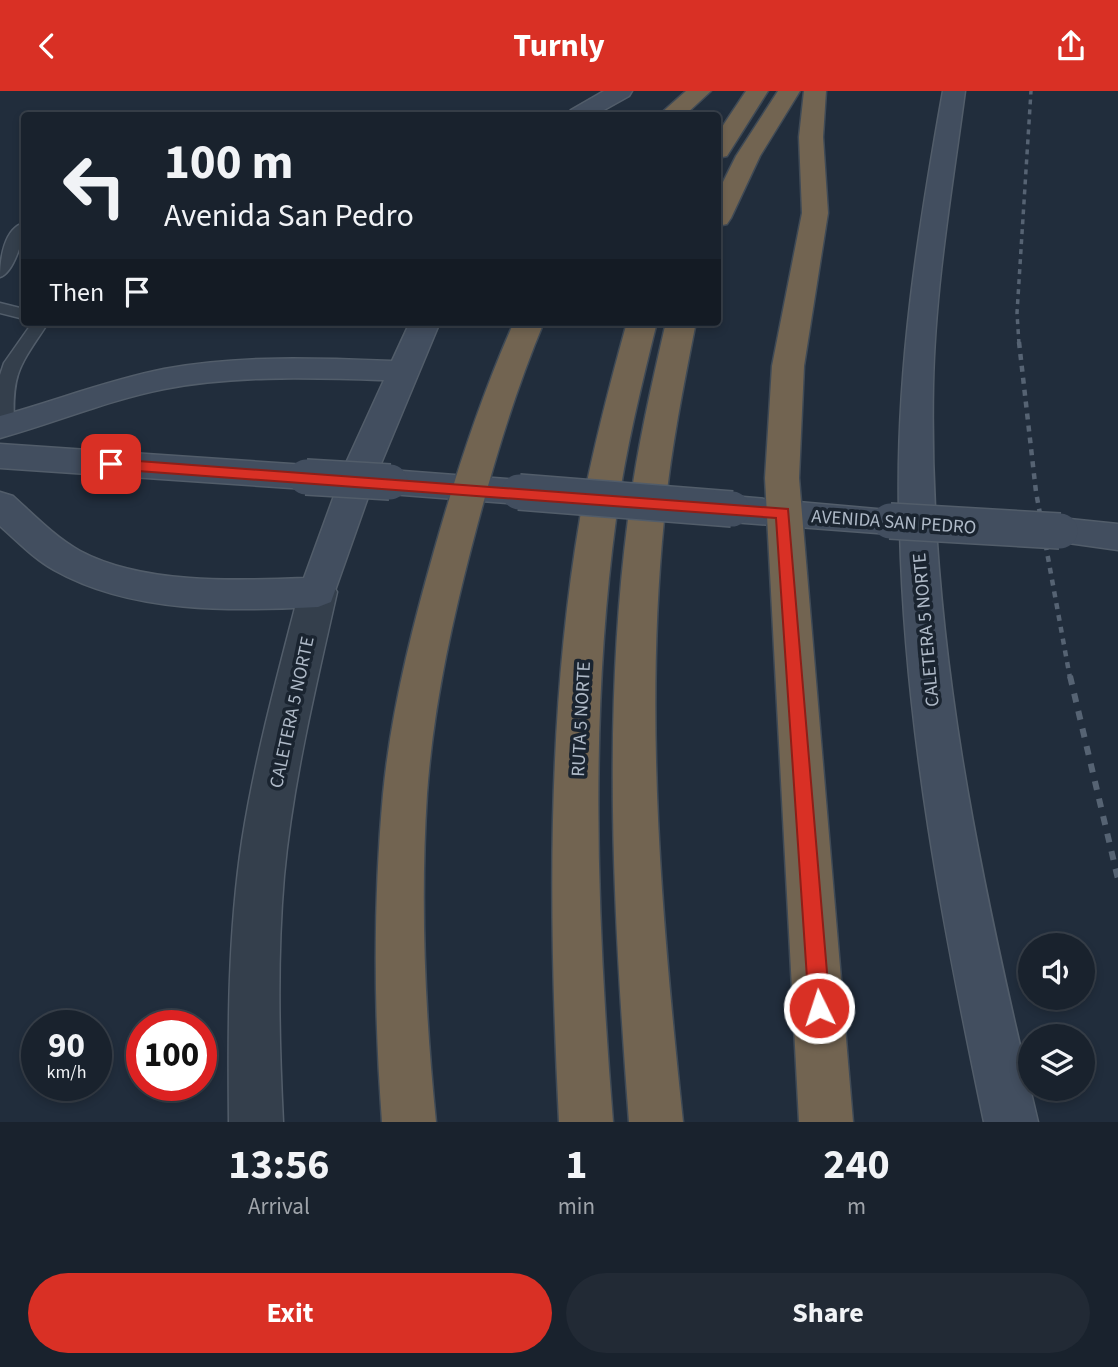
<!DOCTYPE html>
<style>
:root{--surface:#19222d;--page:#222a35;--text:#f1f3f6;--muted:#9fa4aa;--line:#373f49;--accent:#d93025}
body{margin:0;font-family:"Source Sans 3",sans-serif;background:var(--page);color:var(--text);height:100vh;display:flex;flex-direction:column;font-size:26px;white-space:nowrap}
*{box-sizing:border-box;margin:0}
p{font-size:23px;color:var(--muted)}
.icon{flex:none;width:38px;height:38px;fill:none;stroke:currentColor;stroke-width:2;stroke-linecap:round;stroke-linejoin:round}
.map{position:relative;height:1031px;overflow:hidden}
.details{display:flex;flex-direction:column;background:var(--surface);flex:1}
.details>*{flex:none}
.top-card{position:absolute;left:21px;top:21px;width:700px;height:214px;border-radius:7px;box-shadow:0 4px 10px #0003,0 0 0 2px var(--line);background:#19222d;color:var(--text);overflow:hidden}
.buttons{position:absolute;left:1018px;top:842px;display:grid;gap:14px}
.buttons a{display:grid;place-items:center;width:77px;height:77px;border-radius:50%;background:var(--surface);box-shadow:0 4px 10px #0003,0 0 0 2px var(--line);font-size:35px}
.speed{position:absolute;left:21px;top:919px;display:flex;gap:14px;font-size:35px;font-weight:700;text-align:center}
.speed>*{display:grid;place-content:center;width:91px;height:91px;border-radius:50%;background:var(--surface);box-shadow:0 4px 10px #0003,0 0 0 2px var(--line);line-height:1}
.speed small{font-size:18px;font-weight:400}
.speed .limit{border:10px solid #d22;background:#fff;color:#111}
.pin{position:absolute;display:grid;place-items:center;width:60px;height:60px;color:#fff;margin:-30px;border-radius:14px;box-shadow:0 4px 10px #0006}
.me{position:absolute;width:77px;margin:-38px;rotate:356deg;stroke-linejoin:round;filter:drop-shadow(0 0 5px #0008)}
.turn{display:flex;align-items:center;gap:24px;height:147px;padding:0 28px;font-size:32px}
.turn .icon{width:91px;height:91px;stroke-width:2.5}
.turn b{display:block;font-size:49px;line-height:60px}
.then{display:flex;align-items:center;height:66px;padding:0 28px;background:#0003;gap:14px;font-size:26px}
.eta{display:flex;justify-content:space-evenly;align-items:center;height:119px;text-align:center}
.eta b{font-size:42px;font-weight:700;line-height:49px}
.cta{display:flex;gap:14px;margin-top:auto;padding:14px 28px}
.cta a{flex:1;height:80px;border-radius:42px;background:var(--accent);color:#fff;font-size:28px;font-weight:700;line-height:80px;text-align:center}
.cta a+a{background:var(--page);color:var(--text)}
header{display:flex;justify-content:space-between;align-items:center;height:91px;padding:0 28px;background:var(--accent);color:#fff;font-size:32px;font-weight:700}
.map>svg:first-child{display:block}
.lines{fill:none;stroke-linecap:round;stroke-linejoin:round}
.lane-casing{stroke:#525d6a;stroke-width:3}
.street-casing{stroke:#525d6a;stroke-width:3}
.secondary-casing{stroke:#525d6a;stroke-width:3}
.highway-casing{stroke:#3f4a56;stroke-width:3}
.lane{fill:#343f4c;fill-rule:evenodd}
.street{fill:#343f4c;fill-rule:evenodd}
.secondary{fill:#424e5f;fill-rule:evenodd}
.highway{fill:#726451;fill-rule:evenodd}
.rail-far2{stroke:#566373;stroke-width:3.5;stroke-dasharray:5 5;stroke-linecap:butt}
.rail-far1{stroke:#566373;stroke-width:4.5;stroke-dasharray:6 6;stroke-linecap:butt}
.rail{stroke:#566373;stroke-width:6;stroke-dasharray:9 9;stroke-linecap:butt}
.secondary-bridge-casing{stroke:#525d6a;stroke-width:38;stroke-linecap:butt}
.secondary-bridge{stroke:#424e5f;stroke-width:35}
.route{fill:#d93025;stroke:#8d1f18;stroke-width:2}
.labels{text-anchor:middle;stroke-width:7;stroke-linejoin:round;paint-order:stroke}
.street-label{font-size:19px;fill:#afbac8;stroke:#1a2430}
</style>
<header><svg class="icon" aria-label="back" viewBox="0 0 24 24"><path d="M15 5l-7 7 7 7"/></svg>Turnly<svg class="icon" aria-label="share" viewBox="0 0 24 24"><path d="M12 15V3M7 8l5-5 5 5M5 13v7h14v-7"/></svg></header>
<div class="map">
<svg width="1118" height="1031" viewBox="0 0 1118 1031">
<rect width="100%" height="100%" fill="#212d3c"/>
<g class="lines">
<defs>
<path id="lane" d="M24,132C25,144 14,182 0,186C0,169 4,137 24,132Z
M0,212L24,218V228L0,222Z
M28,231H44L46,235C18,277 12,283 14,335L5,341L0,340V284L4,272L30,235Z"/>
<path id="street" d="M318,486L331,491L337,501C316,595 293,689 284,785C277,867 279,949 283,1031H229C228,937 228,843 242,750C255,666 278,583 299,501L305,491Z"/>
<path id="secondary" d="M604,0H632L629,5L595,24H567L571,19Z
M943,0H965C952,98 935,196 933,294C928,545 980,789 1038,1031H984C943,836 905,640 900,440L890,443L732,431L719,427L714,418L719,409L732,405L899,420C896,277 918,140 943,0Z
M410,231H440L375,387L378,382L390,379L519,389L531,392L537,401L531,410L519,413L390,403L378,400L373,392L331,511L318,516C232,520 132,523 54,479C34,468 17,450 0,435V401L13,405C34,424 55,446 80,460C142,493 235,490 304,487L346,372L384,289C311,287 236,284 164,298C108,309 55,332 0,347V325C55,310 108,289 164,278C239,264 317,267 392,270Z
M0,353L306,374L318,377L323,386L318,395L306,398L0,377Z
M1060,427L1118,433V459L1047,449L1042,440L1047,431Z"/>
<path id="highway" d="M686,0H711L685,24H659Z
M746,0H768L727,65L718,67V42Z
M778,0H800L760,65L731,127L727,133L718,135V101L736,65Z
M804,0H826L823,46L828,122L804,275L799,387L853,1031H799L765,387L772,275L802,122L799,46Z
M514,231H544C513,305 491,381 471,458C450,539 433,619 427,703C420,813 425,922 436,1031H382C374,922 373,813 383,703C391,620 411,541 434,460C456,382 481,305 514,231Z
M627,231H657C641,296 625,361 616,428C589,629 597,830 613,1031H559C549,830 546,627 580,427C592,361 609,296 627,231Z
M666,231H696C683,297 670,362 664,429C644,630 662,831 683,1031H629C614,831 602,628 628,428C636,362 651,296 666,231Z"/>
</defs>
<!-- lane casing -->
<use href="#lane" class="lane-casing"/>
<!-- street casing -->
<use href="#street" class="street-casing"/>
<!-- secondary casing -->
<use href="#secondary" class="secondary-casing"/>
<!-- highway casing -->
<use href="#highway" class="highway-casing"/>
<!-- lane -->
<use href="#lane" class="lane"/>
<!-- street -->
<use href="#street" class="street"/>
<!-- secondary -->
<use href="#secondary" class="secondary"/>
<!-- highway -->
<use href="#highway" class="highway"/>
<!-- rail-far2 -->
<path class="rail-far2" d="M1019,253L1017,222L1031,0"/>
<!-- rail-far1 -->
<path class="rail-far1" d="M1019,251L1036,401L1070,587"/>
<!-- rail -->
<path class="rail" d="M1070,585L1118,788"/>
<defs>
<path id="secondary-bridge" d="M306,386L390,391
M519,401L732,418
M890,430L1060,440"/>
</defs>
<!-- secondary-bridge casing -->
<use href="#secondary-bridge" class="secondary-bridge-casing"/>
<!-- secondary-bridge -->
<use href="#secondary-bridge" class="secondary-bridge"/>
</g>
<!-- route -->
<path class="route" d="M111,368L788,418L830,917L827,924L819,927L812,924L809,917L776,427L111,378L104,373Z"/>
<g class="labels">
<!-- street labels -->
<g class="street-label">
<text transform="translate(894 430) rotate(4)" y="7">AVENIDA SAN PEDRO</text>
<text transform="translate(925 539) rotate(-95)" y="7">CALETERA 5 NORTE</text>
<text transform="translate(291 621) rotate(-78)" y="7">CALETERA 5 NORTE</text>
<text transform="translate(580 628) rotate(-87)" y="7">RUTA 5 NORTE</text>
</g>
</g>
</svg>
<div class="buttons">
<a><svg class="icon" aria-label="sound" viewBox="0 0 24 24"><path d="M4 9h4l5-4v14l-5-4H4zM17 9q2 3 0 6"/></svg></a>
<a><svg class="icon" aria-label="layers" viewBox="0 0 24 24"><path d="M12 4l9 5-9 5-9-5zM3 14l9 5 9-5"/></svg></a>
</div>
<div class="speed"><div>90<small>km/h</small></div><div class="limit">100</div></div>
<div class="pin" style="left:111px;top:373px;background:#d93025"><svg class="icon" aria-label="arrive" viewBox="0 0 24 24"><path d="M6 21V4h12l-3 4 3 4H6"/></svg></div>
<svg class="me" style="left:819px;top:917px" viewBox="-20 -20 40 40"><circle r="17" fill="#d93025" stroke="#fff" stroke-width="3"/><path d="M0-11L8 9 0 5-8 9z" fill="#fff"/></svg>
<div class="top-card">
<div class="turn"><svg class="icon" aria-label="left" viewBox="0 0 24 24"><path d="M17 20v-9H6M10 6l-5 5 5 5"/></svg><div><b>100 m</b>Avenida San Pedro</div></div>
<div class="then">Then<svg class="icon" aria-label="arrive" viewBox="0 0 24 24"><path d="M6 21V4h12l-3 4 3 4H6"/></svg></div>
</div>
</div>
<section class="details">
<div class="eta">
<div><b>13:56</b><p>Arrival</p></div>
<div><b>1</b><p>min</p></div>
<div><b>240</b><p>m</p></div>
</div>
<div class="cta"><a>Exit</a><a>Share</a></div>
</section>
